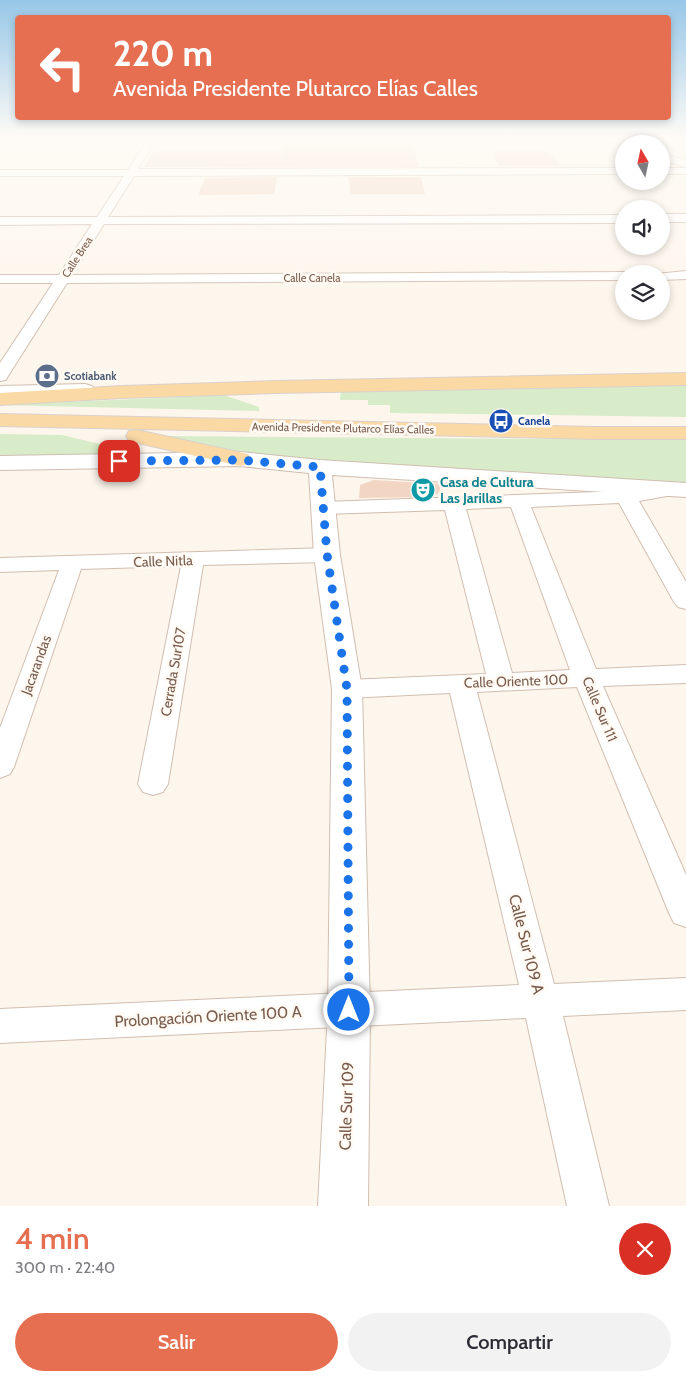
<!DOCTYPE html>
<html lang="es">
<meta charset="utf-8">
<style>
:root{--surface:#fff;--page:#f2f2f3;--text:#2b2b33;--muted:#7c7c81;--accent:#e76f51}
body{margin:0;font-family:Cabin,sans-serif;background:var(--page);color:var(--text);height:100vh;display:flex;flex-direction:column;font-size:19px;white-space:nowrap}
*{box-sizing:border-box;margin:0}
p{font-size:16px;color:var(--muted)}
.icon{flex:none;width:28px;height:28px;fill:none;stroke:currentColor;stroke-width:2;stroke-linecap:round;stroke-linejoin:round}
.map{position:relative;height:1206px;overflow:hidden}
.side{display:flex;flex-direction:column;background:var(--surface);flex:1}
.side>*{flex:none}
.hud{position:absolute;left:15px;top:15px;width:656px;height:105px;border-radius:5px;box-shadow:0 2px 8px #0003;background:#e76f51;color:#fff;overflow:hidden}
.needle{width:32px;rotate:351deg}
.tools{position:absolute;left:615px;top:135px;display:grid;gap:10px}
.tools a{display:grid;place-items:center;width:55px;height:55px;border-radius:50%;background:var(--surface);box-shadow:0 2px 8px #0003;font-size:25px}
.pin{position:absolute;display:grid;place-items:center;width:42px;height:42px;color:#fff;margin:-21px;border-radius:10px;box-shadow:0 2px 8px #0006}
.me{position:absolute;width:55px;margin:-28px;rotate:0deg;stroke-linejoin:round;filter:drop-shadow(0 0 4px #0008)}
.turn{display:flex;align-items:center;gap:18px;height:105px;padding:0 15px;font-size:22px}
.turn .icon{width:65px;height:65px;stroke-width:2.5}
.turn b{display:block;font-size:35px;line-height:42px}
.round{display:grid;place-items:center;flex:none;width:52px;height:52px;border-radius:26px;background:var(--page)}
.headline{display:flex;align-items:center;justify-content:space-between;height:85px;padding:0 15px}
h1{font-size:30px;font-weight:600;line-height:38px;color:var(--accent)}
.action{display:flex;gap:10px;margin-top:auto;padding:10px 15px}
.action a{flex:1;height:58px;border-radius:30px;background:var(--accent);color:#fff;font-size:20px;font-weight:600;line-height:58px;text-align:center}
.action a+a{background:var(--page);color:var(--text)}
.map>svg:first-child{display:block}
.green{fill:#d8ecc9}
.building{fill:#f3d5c3}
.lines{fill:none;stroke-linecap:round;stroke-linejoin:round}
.minor-casing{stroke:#d1beb0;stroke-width:2}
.tertiary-casing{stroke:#d1beb0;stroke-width:2}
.primary-casing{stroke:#dad1cd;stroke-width:2}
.minor{fill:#fff;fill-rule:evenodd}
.tertiary{fill:#fff;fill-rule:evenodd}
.primary{fill:#fbd9a5;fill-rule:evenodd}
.route{stroke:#1a73e8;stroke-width:9;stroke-dasharray:0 16.2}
.labels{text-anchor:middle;stroke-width:5;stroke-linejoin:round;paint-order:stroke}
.far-street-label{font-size:11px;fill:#7a5c4d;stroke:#fffaf3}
.far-service-label{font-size:11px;font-weight:bold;fill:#4e5e75;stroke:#fffaf3;text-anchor:start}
.far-transit-label{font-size:11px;font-weight:bold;fill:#164399;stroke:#fffaf3;text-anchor:start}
.culture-label{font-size:14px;font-weight:bold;fill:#0d838f;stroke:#fffaf3;text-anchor:start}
.street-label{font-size:14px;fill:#7a5c4d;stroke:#fffaf3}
.near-street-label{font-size:16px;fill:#7a5c4d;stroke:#fffaf3}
</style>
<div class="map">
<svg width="686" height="1206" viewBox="0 0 686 1206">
<rect width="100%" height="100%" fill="#fdf6ec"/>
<!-- green -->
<path class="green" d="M686,382V417L390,413V405H368V400H340L341,388Z
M224,395L259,407V411L0,405Z
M0,434L62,435L163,459H0Z
M166,436L686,440V486L258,456Z"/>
<!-- building -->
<path class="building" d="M313,137H347V141H412L419,167H279L284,146H313Z
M154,151H282L279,167H144Z
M493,151H548L561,166H498Z
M277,177L274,194L198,195L205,178Z
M348,177H421L425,194H351Z
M374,480L440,484V494L422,495L423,497L359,498L360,485Z"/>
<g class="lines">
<defs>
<path id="minor" d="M149,137H158L138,169L624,168V174L134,176L108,217L624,215V223L104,224L72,275L624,272L629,274H624V280L67,283L8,376L6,380L0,381V363L53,283H0V275H59L92,224L0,225V217H97L124,176H0V170H128Z
M661,168H686V174H661Z
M661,214H686V222H661Z
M686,271V279L661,280V274H656Z
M671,484L678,486L681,490L678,494L639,501L686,582V609L678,607L674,602L619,503L531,507L596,669L686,665V683L603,686L686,875V927L674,923L669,913L577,687L477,692L554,984L686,978V1010L563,1016L609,1206H567L526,1018L0,1043V1009L519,985L450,693L347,698L338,695L334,689L338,683L347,680L486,674L445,510L324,514L317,512L314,508L317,504L324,502L626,491ZM511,507L570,670L512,673L466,509Z
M327,548L335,550L338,555L335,560L327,562L203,565L168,784L163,792L153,795L143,792L138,784L181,566L81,569L14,767L10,774L0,778V728L59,570L0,572V558Z"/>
<path id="tertiary" d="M598,137H615L629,144H624V147Z
M661,153L686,160V167L661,160Z
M85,384L92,386L95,390L92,394L0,398V386Z
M240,452L320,460L686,483V497L332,475L340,555L362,689L370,1010L368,1206H318L328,1010L332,689L314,555L309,473L240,466L0,470V456Z"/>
<path id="primary" d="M686,373V385L276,393L122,398L0,405V393L122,386L276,381Z
M0,414L596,427H686V439H596L0,426Z
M137,430L248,454L251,459L248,464L240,466L129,441L126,436L129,431Z"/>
</defs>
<!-- minor casing -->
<use href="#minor" class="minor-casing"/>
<!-- tertiary casing -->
<use href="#tertiary" class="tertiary-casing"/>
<!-- primary casing -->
<use href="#primary" class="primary-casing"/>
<!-- minor -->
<use href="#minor" class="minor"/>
<!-- tertiary -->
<use href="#tertiary" class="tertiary"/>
<!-- primary -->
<use href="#primary" class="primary"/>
</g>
<!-- sky -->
<linearGradient id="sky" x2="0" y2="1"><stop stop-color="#97c7e8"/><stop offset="0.45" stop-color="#fefbf6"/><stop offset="1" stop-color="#fefbf6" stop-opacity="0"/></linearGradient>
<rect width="686" height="306" fill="url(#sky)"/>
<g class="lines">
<!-- route -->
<path class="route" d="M119,461L240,460L320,467L327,554L347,689L349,1010"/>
</g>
<!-- icons -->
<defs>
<symbol id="bank-disc" viewBox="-11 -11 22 22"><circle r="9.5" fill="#5c6f8a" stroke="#fffaf3"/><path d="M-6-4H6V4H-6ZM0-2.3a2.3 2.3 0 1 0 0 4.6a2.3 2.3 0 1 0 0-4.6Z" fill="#fff"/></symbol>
<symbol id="bus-disc" viewBox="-11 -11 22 22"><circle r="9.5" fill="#1a4fb4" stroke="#fffaf3"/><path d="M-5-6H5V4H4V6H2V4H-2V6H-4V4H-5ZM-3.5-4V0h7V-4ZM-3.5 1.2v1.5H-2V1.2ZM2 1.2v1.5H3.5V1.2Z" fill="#fff"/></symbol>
<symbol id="theatre-disc" viewBox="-11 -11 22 22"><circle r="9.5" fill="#0f9aa8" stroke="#fffaf3"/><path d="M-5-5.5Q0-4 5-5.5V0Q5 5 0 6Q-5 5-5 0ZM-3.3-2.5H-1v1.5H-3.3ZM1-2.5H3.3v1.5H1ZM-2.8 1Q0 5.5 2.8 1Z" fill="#fff"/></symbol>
</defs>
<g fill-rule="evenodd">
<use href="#bank-disc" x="33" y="362" width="28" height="28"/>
<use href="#bus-disc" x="487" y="407" width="28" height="28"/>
<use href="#theatre-disc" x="409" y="476" width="28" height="28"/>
</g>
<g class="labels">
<!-- far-street labels -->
<g class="far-street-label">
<text transform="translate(77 257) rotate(-57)" y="4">Calle Brea</text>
<text x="312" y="282">Calle Canela</text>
<text transform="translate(343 428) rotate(1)" y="4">Avenida Presidente Plutarco Elías Calles</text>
</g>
<!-- far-service labels -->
<g class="far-service-label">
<text x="64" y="380">Scotiabank</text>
</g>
<!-- far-transit labels -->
<g class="far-transit-label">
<text x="518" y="425">Canela</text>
</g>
<!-- culture labels -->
<g class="culture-label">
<text x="440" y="487">Casa de Cultura<tspan x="440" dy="16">Las Jarillas</tspan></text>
</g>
<!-- street labels -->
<g class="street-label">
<text transform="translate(163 561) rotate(-2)" y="5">Calle Nitla</text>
<text transform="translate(36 665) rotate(-70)" y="5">Jacarandas</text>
<text transform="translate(173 672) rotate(-80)" y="5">Cerrada Sur107</text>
<text transform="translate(516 681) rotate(-2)" y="5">Calle Oriente 100</text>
<text transform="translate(600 709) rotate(67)" y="5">Calle Sur 111</text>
</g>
<!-- near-street labels -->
<g class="near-street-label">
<text transform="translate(527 944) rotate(76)" y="6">Calle Sur 109 A</text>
<text transform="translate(208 1016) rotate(-3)" y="6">Prolongación Oriente 100 A</text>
<text transform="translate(346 1106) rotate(-88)" y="6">Calle Sur 109</text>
</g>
</g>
</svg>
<div class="tools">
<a><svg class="needle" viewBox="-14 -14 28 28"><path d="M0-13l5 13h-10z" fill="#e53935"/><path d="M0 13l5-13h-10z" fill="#7c7c81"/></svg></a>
<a><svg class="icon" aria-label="sound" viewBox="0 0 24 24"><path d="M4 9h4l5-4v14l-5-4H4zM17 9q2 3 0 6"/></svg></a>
<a><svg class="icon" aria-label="layers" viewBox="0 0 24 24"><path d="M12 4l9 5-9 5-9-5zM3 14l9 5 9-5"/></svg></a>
</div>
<div class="pin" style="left:119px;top:461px;background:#d93025"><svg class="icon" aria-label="arrive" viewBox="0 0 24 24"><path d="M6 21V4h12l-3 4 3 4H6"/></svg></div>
<svg class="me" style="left:349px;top:1010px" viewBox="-20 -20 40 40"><circle r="17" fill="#1a73e8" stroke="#fff" stroke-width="3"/><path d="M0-11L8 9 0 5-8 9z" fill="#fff"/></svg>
<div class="hud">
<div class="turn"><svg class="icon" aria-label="left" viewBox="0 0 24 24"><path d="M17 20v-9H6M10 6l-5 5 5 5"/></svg><div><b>220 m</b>Avenida Presidente Plutarco Elías Calles</div></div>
</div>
</div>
<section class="side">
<div class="headline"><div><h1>4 min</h1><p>300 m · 22:40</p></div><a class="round" style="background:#d93025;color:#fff"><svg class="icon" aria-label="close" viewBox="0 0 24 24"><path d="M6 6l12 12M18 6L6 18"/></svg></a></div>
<div class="action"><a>Salir</a><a>Compartir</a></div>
</section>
